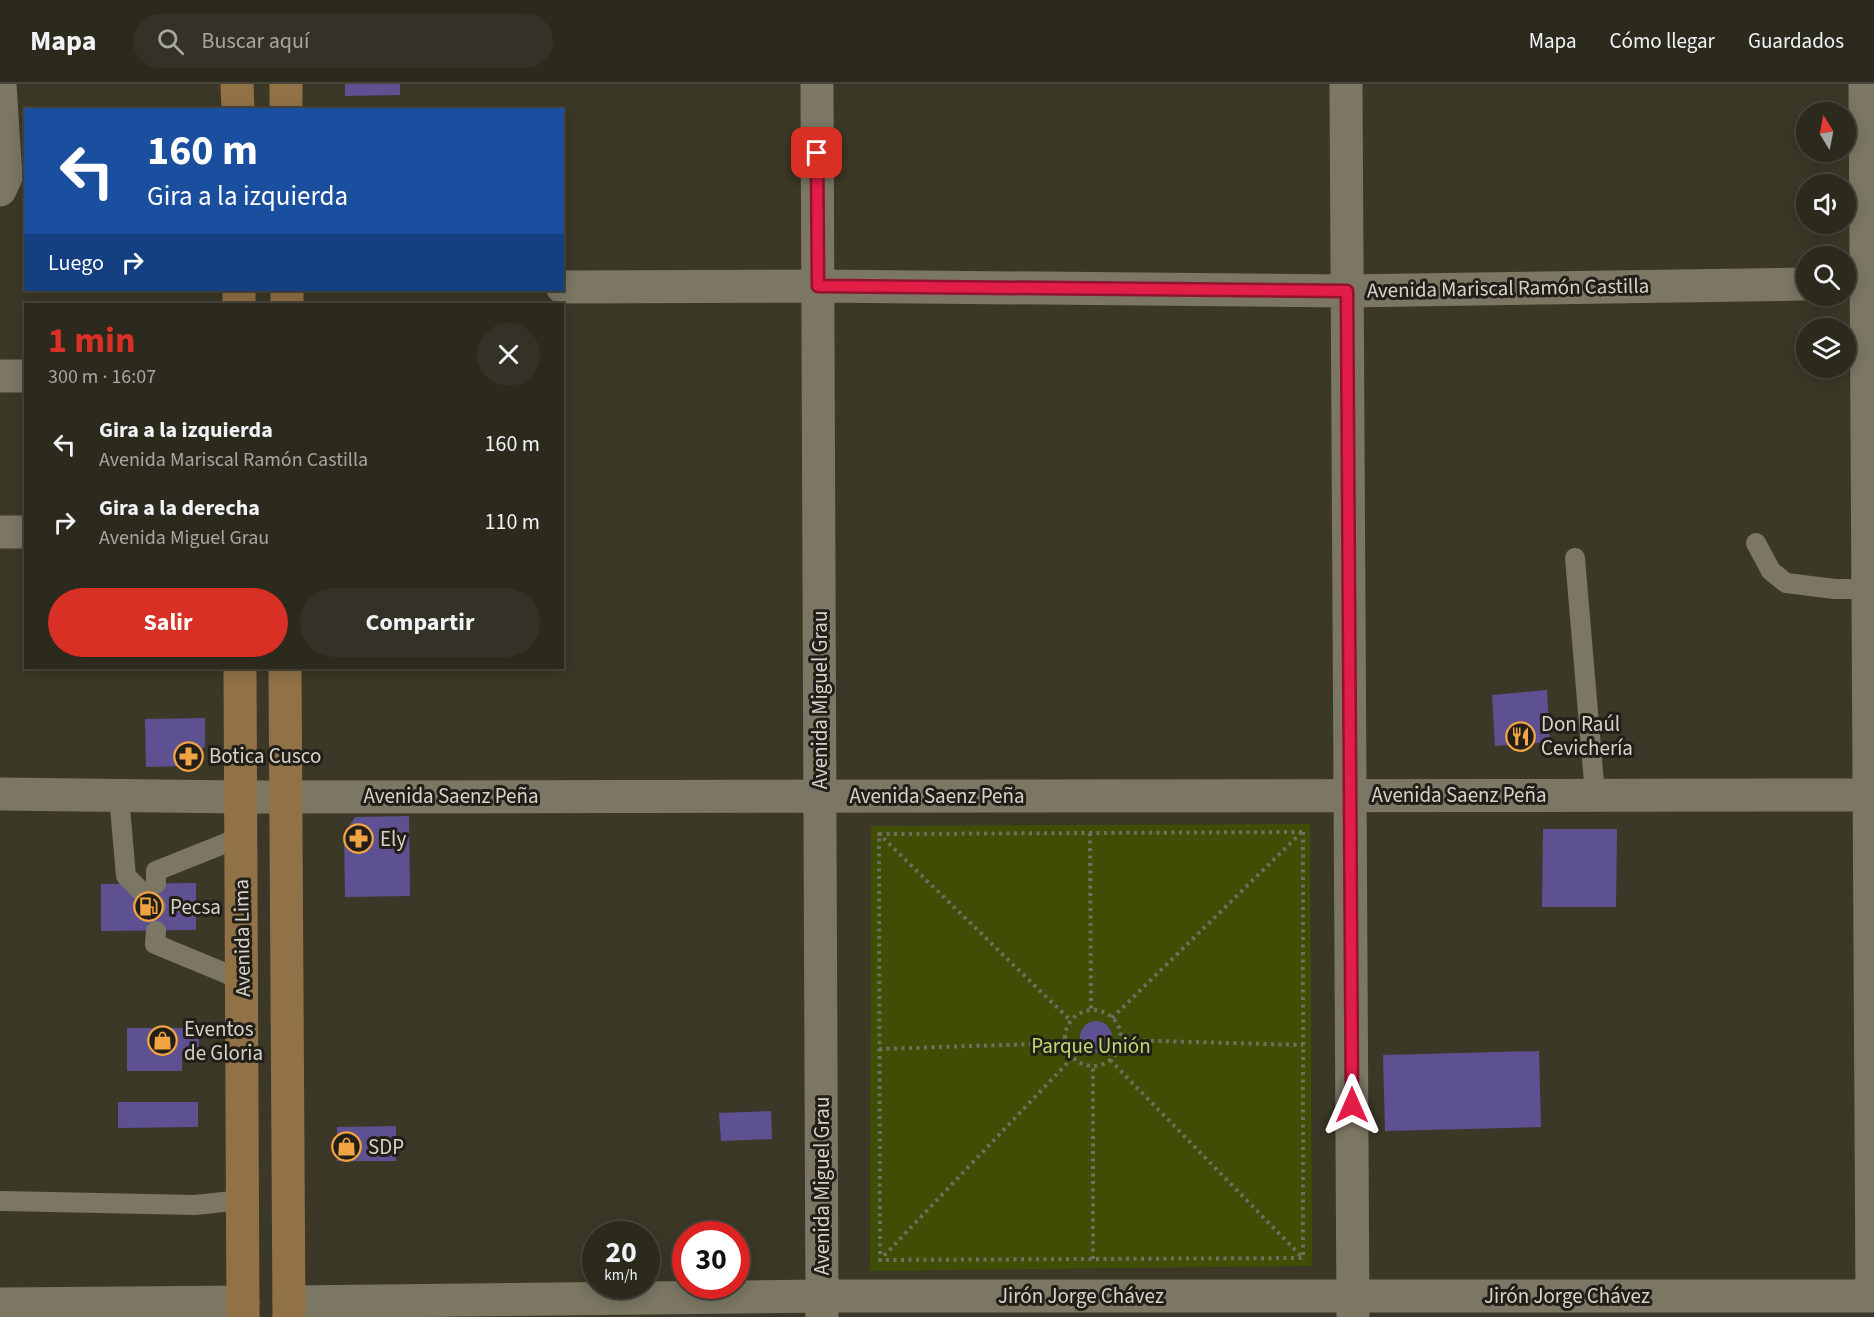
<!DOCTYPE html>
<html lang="es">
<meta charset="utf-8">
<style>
:root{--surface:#2c2a1d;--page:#343226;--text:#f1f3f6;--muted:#a6a7a4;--line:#48463b;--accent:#d93025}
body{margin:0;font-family:"Source Sans 3",sans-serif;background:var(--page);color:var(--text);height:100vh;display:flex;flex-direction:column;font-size:22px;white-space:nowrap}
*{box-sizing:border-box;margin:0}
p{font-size:20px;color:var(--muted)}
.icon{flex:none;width:33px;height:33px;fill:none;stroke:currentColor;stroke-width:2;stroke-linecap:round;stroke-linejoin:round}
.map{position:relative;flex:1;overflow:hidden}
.side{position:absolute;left:24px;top:219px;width:540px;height:366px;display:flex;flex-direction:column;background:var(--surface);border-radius:0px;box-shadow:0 3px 15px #0003,0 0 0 2px var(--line)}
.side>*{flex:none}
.banner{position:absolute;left:24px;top:24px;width:540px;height:183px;border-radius:0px;box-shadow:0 3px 15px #0003,0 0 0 2px var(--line);background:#1a4fa0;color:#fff;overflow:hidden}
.needle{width:39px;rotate:350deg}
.controls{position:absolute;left:1796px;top:18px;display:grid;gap:12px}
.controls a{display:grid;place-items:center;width:60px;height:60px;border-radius:50%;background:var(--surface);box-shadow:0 3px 15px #0003,0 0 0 2px var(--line);font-size:30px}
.speed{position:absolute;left:582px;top:1137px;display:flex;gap:12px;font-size:30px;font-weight:700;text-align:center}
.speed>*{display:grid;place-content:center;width:78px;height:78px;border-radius:50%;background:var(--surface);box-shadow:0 3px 15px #0003,0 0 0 2px var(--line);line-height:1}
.speed small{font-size:15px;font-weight:400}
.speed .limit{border:9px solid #d22;background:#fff;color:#111}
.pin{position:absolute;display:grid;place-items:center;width:51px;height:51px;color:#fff;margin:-26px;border-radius:12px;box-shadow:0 3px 9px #0006}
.me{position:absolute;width:66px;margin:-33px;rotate:0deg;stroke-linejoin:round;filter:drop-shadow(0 0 4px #0008)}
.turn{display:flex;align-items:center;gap:21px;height:126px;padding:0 24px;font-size:27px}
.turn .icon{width:78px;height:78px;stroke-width:2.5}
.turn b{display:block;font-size:42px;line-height:51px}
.then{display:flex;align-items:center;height:57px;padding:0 24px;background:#0003;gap:12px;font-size:22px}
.round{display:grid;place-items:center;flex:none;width:63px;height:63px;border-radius:32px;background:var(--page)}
.summary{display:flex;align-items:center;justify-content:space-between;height:102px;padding:0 24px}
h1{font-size:36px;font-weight:700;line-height:45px;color:var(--accent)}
.cta{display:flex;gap:12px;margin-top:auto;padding:12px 24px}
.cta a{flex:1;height:69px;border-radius:36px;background:var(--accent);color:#fff;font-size:24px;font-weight:700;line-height:69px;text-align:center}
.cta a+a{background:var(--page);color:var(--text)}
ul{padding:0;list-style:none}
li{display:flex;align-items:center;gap:18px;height:78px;padding:0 24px}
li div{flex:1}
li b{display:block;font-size:22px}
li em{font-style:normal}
header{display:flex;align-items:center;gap:36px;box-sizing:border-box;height:84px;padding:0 30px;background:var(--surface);border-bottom:2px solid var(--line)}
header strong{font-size:28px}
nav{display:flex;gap:33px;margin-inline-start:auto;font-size:21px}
.search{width:420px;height:54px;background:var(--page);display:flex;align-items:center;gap:15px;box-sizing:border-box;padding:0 21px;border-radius:33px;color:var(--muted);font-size:22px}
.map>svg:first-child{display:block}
.green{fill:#404d04}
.building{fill:#5e5192}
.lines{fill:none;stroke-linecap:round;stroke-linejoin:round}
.path{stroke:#706e5f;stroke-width:4;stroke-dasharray:3 4.5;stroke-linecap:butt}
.service{stroke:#7b7764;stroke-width:20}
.minor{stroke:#7b7764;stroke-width:33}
.secondary{stroke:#917246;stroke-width:33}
.route-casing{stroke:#92132f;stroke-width:15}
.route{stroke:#e11d48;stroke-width:10}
.labels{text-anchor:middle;stroke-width:6;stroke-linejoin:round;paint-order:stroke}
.street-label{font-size:21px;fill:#d6d4ca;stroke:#211f17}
.poi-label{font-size:21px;fill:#d6d4ca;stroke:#211f17;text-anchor:start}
.park-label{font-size:21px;fill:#c0d86f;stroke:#211f17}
</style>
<header>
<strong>Mapa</strong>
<div class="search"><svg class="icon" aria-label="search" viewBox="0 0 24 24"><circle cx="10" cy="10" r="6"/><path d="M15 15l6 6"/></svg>Buscar aquí</div>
<nav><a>Mapa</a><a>Cómo llegar</a><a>Guardados</a></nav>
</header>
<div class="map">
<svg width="1874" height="1233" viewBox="0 0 1874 1233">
<rect width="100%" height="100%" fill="#3b3827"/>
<!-- green -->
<path class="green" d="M1310,740L1312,1182L870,1187L871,742Z"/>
<!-- building -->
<path class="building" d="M345,0H400V11L345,12Z
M1547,606L1550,658L1495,662L1492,611Z
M205,634V662L190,682L146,683L145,635Z
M409,732L410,812L345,813L344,750L355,733Z
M1543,745H1617L1616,823H1542Z
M196,799V846L101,847V800Z
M1080 953a16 16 0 1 1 32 0a16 16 0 1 1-32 0Z
M127,944H199V970H182V987H127Z
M1539,967L1541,1043L1385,1047L1383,971Z
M118,1018H198V1043L118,1044Z
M771,1027L772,1055L721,1057L719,1029Z
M396,1042V1077H337V1043Z"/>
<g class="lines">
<!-- path -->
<path class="path" d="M1303,748V1174L880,1176L879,750Z
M878,749L1071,937
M1090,749L1091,926
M1065 954a28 28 0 1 1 56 0a28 28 0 1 1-56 0Z
M1112,934L1302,748
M1121,956L1303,961
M879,965L1066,959
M1110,976L1304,1175
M1093,1175V981
M879,1177L1073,973"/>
<!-- service -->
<path class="service" d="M1756,459L1771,487L1786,499L1835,505H1866
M1575,474L1595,711
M119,712L126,792L156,822
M156,800V787L241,753
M156,847L155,860L242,896
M2,1117L195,1121L242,1116"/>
<!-- minor -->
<path class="minor" d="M817,0L822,1233
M1346,0L1353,1233
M1865,0L1872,1212
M0,106L6,93L0,0
M562,203L818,202L1347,207L1806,200
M0,292H26
M0,448H26
M0,710L240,713L1874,711
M289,1218L822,1212H1874
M0,1220L243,1218"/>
<!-- secondary -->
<path class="secondary" d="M237,0L238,26
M286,0V26
M239,206V220
M287,220V206
M240,584L243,1233
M285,584L289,1233"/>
</g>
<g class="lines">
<defs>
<path id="route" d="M817,69L818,202L1347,207L1352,1021"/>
</defs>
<!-- route casing -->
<use href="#route" class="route-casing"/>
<!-- route -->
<use href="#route" class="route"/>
</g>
<!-- icons -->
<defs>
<symbol id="restaurant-ring" viewBox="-11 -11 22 22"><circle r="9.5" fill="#211f17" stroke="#f3a442" stroke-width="1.5"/><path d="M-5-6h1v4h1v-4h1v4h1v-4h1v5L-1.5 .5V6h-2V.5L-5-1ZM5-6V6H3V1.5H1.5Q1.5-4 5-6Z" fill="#f3a442"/></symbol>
<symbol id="pharmacy-ring" viewBox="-11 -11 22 22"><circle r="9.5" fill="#211f17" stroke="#f3a442" stroke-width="1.5"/><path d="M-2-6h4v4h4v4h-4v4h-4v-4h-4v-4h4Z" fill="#f3a442"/></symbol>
<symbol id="fuel-ring" viewBox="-11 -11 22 22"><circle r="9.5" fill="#211f17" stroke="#f3a442" stroke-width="1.5"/><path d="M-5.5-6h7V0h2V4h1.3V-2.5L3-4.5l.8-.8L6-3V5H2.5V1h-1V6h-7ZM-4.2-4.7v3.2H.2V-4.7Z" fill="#f3a442"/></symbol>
<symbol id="shop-ring" viewBox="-11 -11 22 22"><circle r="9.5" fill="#211f17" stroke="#f3a442" stroke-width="1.5"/><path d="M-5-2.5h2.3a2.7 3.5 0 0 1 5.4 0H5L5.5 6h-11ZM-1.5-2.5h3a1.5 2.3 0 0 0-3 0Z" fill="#f3a442"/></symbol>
</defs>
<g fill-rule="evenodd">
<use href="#restaurant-ring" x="1504" y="636" width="33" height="33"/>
<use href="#pharmacy-ring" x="172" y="656" width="33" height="33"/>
<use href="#pharmacy-ring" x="342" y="738" width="33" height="33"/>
<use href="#fuel-ring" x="132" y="806" width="33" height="33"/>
<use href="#shop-ring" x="146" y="940" width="33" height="33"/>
<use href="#shop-ring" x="330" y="1046" width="33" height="33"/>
</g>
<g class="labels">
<!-- street labels -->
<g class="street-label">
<text transform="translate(1508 204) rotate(-1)" y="7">Avenida Mariscal Ramón Castilla</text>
<text transform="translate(820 616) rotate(-90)" y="7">Avenida Miguel Grau</text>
<text x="1459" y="718">Avenida Saenz Peña</text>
<text x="451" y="719">Avenida Saenz Peña</text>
<text x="937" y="719">Avenida Saenz Peña</text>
<text transform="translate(242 854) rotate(-91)" y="7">Avenida Lima</text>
<text transform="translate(822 1102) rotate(-90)" y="7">Avenida Miguel Grau</text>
<text x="1081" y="1219">Jirón Jorge Chávez</text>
<text x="1567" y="1219">Jirón Jorge Chávez</text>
</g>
<!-- poi labels -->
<g class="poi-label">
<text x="1541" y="647">Don Raúl<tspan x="1541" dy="24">Cevichería</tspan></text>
<text x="209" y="679">Botica Cusco</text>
<text x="380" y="762">Ely</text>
<text x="170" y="830">Pecsa</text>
<text x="184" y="952">Eventos<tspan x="184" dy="24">de Gloria</tspan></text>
<text x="368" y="1070">SDP</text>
</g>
<!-- park labels -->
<g class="park-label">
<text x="1091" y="969">Parque Unión</text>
</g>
</g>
</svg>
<div class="controls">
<a><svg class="needle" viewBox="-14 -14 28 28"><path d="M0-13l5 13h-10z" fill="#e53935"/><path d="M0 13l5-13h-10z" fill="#a6a7a4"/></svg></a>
<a><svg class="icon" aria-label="sound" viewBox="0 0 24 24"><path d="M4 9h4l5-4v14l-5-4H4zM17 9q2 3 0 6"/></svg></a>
<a><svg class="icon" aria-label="search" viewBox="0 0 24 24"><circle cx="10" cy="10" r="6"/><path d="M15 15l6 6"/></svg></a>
<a><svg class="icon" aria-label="layers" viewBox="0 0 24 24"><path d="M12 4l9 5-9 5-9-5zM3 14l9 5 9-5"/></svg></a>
</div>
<div class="speed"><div>20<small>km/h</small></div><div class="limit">30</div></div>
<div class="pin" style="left:817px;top:69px;background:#d93025"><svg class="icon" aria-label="arrive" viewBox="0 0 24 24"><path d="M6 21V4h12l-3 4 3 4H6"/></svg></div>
<svg class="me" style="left:1352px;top:1021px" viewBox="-20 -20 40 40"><path d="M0-17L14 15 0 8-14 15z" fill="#e11d48" stroke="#fff" stroke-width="4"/></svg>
<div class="banner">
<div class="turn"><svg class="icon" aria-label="left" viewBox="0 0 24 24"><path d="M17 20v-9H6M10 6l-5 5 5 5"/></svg><div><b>160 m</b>Gira a la izquierda</div></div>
<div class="then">Luego<svg class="icon" aria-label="right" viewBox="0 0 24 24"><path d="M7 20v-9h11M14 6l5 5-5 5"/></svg></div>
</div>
<section class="side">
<div class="summary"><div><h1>1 min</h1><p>300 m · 16:07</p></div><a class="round"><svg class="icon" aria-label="close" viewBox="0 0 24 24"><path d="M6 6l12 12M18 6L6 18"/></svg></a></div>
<ul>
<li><svg class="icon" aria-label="left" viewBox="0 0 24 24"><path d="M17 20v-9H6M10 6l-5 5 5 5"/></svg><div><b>Gira a la izquierda</b><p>Avenida Mariscal Ramón Castilla</p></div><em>160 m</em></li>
<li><svg class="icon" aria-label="right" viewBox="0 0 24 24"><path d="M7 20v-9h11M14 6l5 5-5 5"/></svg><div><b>Gira a la derecha</b><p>Avenida Miguel Grau</p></div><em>110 m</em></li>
</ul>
<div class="cta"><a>Salir</a><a>Compartir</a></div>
</section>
</div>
